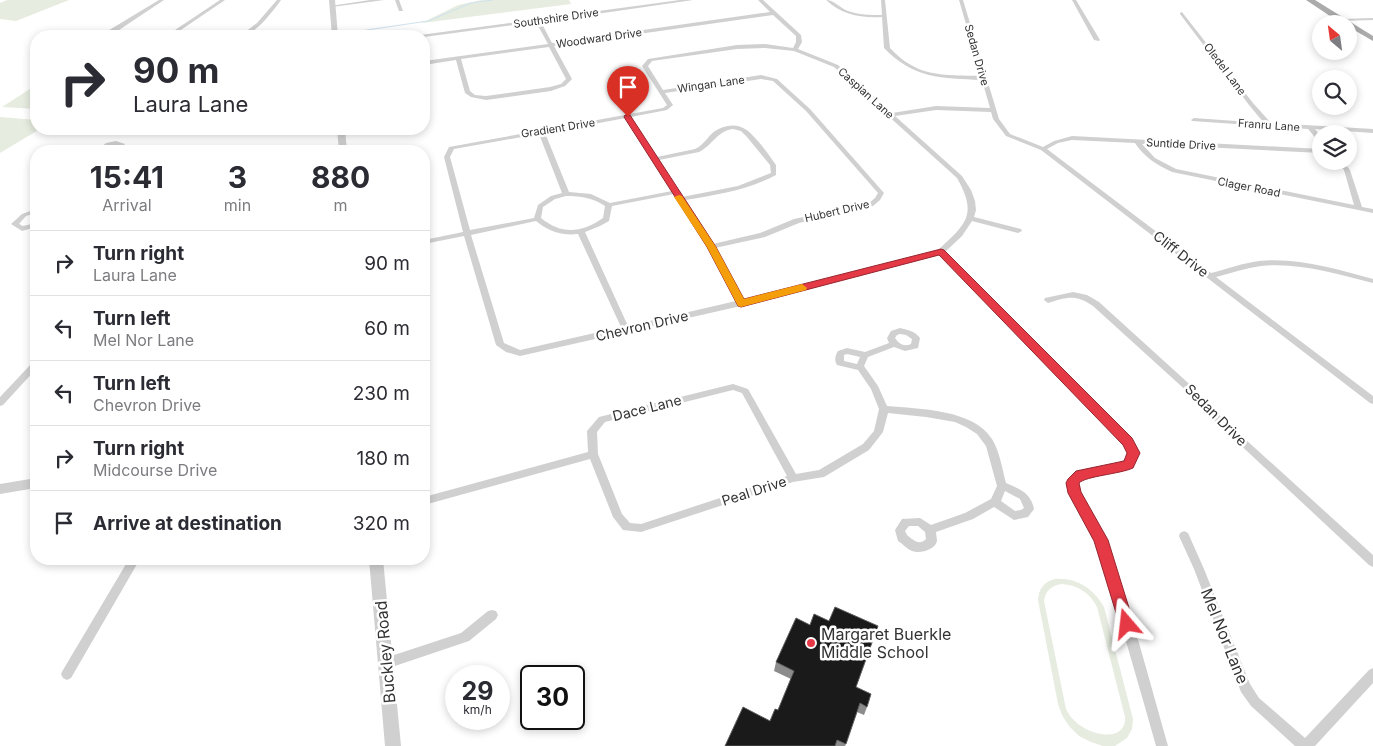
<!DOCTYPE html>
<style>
:root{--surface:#fff;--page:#f7f7f7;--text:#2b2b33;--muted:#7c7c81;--line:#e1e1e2}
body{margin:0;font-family:Inter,sans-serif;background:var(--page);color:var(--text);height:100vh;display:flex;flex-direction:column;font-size:19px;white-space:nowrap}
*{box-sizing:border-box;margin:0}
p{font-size:16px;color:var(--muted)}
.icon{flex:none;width:28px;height:28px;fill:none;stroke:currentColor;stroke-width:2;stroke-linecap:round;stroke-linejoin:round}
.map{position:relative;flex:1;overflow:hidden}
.sheet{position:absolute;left:30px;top:145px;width:400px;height:420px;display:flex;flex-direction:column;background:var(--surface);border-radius:20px;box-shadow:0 2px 8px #0003}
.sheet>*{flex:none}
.banner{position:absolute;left:30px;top:30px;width:400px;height:105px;border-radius:20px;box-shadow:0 2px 8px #0003;background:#fff;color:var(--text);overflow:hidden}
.needle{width:32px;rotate:331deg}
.fabs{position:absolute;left:1312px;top:15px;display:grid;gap:10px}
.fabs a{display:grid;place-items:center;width:45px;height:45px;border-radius:50%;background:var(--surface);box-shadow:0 2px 8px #0003;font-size:25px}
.speed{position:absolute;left:445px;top:665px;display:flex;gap:10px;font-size:25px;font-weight:700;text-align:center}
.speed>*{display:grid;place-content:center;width:65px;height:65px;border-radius:50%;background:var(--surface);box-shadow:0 2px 8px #0003;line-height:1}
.speed small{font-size:12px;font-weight:400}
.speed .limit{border:2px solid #111;border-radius:8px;background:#fff;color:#111}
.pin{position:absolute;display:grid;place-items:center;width:42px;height:42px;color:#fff;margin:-51px -21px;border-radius:50% 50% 50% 0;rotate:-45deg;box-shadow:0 0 5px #0007}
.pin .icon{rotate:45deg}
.me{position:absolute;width:55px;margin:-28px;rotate:343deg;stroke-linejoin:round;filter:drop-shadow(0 0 4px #0008)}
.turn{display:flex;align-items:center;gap:18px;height:105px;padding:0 20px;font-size:22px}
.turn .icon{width:65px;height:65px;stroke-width:2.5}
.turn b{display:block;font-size:35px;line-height:42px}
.eta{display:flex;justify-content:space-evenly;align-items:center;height:85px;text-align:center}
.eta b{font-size:30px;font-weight:700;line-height:35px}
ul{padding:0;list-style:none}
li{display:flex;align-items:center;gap:15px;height:65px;padding:0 20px;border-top:1px solid var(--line)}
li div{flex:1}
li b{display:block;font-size:19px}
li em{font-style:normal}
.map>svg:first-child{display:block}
.green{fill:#e6ecdf;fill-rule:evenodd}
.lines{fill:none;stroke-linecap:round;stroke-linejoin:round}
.stream{stroke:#cfe2ee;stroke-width:1}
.minor{fill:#d0d0d0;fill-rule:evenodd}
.tertiary{fill:#d0d0d0;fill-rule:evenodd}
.primary{fill:#ababab;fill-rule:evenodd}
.wall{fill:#8c8c8c}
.building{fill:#1a1a1a;stroke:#5f5f5f}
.route{fill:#e63946;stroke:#96252e}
.slow{fill:#f59e0b}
.poi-dot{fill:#e63946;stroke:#fff;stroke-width:2}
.labels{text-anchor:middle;stroke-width:5;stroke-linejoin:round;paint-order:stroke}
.far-street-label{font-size:11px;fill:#333;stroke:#fff}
.street-label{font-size:14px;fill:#333;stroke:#fff}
.near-poi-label{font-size:16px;fill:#333;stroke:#fff;text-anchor:start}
.near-street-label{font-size:16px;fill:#333;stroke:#fff}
</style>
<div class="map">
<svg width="1373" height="746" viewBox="0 0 1373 746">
<rect width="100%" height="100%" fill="#fff"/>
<!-- green -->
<path class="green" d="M7,0H69L16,21L0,19V3Z
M482,0H569L571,4L422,23L458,5Z
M36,85V109L2,107Z
M0,117L36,120V129H40L0,153Z
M1055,579C1076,577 1094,589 1104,607L1133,719L1132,729L1127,738L1115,746H1103L1091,742L1079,736L1069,726L1062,715L1058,704L1038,600C1039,588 1044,582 1055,579ZM1062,584C1078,585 1090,593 1097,607L1125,717C1127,746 1078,736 1066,709L1044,601C1045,591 1052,585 1062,584Z"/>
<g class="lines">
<!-- stream -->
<path class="stream" d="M326,36L428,21L471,3L493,0"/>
<!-- minor -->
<path class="minor" d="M159,0H164L116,32L159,34L161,36L119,35L103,36L101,35Z
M220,0H225L172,36H166Z
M277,0H281C272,12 255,36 240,36L257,23Z
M370,0H384L332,7L330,6Z
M395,0H399L403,11H399Z
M680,0H693L541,22L552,43L770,12L758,0H763L801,35L802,42L798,49L838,65L892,113L936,106L990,108L982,80C941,78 914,79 884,48L882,17C860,18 842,15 826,0C834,0 840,8 848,11C859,15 870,15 882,15L881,0H885L890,48C896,54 903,61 911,65C931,77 958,75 981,76L959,0H963L999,119L1010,134L1043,147L1054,141L1072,136L1321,149V153L1142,144L1155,158L1176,169L1354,205L1344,170L1336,161H1343L1350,170L1362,207L1373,209V213L1172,172C1157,165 1144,157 1135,143L1072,140L1058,143L1047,149L1211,273C1227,269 1243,263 1259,261C1297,257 1337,269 1373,279V283C1337,274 1299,262 1261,266C1246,268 1231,273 1216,277L1373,396V404L1370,403L1041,150L1006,136L993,119L991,112L936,110L895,116L962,176L971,190L975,201L976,210L974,217L1021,229L1022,231L1018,233L972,221L962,236L945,252L1126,433L1137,448L1138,457C1124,481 1081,471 1079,484C1076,496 1103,531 1108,545C1131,610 1149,679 1168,746H1156C1143,699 1129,653 1116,606C1109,586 1104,565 1097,544C1091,529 1063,495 1070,479C1078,462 1112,473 1128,456L1127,449L1120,439L939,255L741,306L520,356L506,352L496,345L464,236L424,244V240L463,232L444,157L449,147L663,108L667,105L642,66L648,59L737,45L765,44L793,48L796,42V36L773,15L554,46L572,79L565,86L551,91L486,100L471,97L465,93L456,60L424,65V61L548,44L536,22L424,37L420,36V35ZM549,47L566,79L561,84L550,87L486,96L475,95L470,91L461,59ZM765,48L794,51L834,67L957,178C978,215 966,224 938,250L743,300L715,248L765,237L799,223L873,206L880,200L884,193L810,109L777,79L761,75L663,90L648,66L652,61L737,49ZM761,79L773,81L806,111L878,193L875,198L869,203L794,219L760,233L713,244L685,200C716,195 748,190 776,175V165C770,156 754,134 745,129C736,123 724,125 715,131C708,136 704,145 695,149L657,157L631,117L667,110L673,105L665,93ZM626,118L672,191L610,203L591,194L569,192L545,133ZM733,129L741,131L747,137L770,165L771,173L738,186L682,197L659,160L699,152C712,146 717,131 733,129ZM539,134L562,193L551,196L538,205L534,218L470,230L450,157L454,149ZM674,194L707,247L736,301L628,326L585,232L600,226L609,221L612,206ZM566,196C581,196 593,198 605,206L603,218C581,233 562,235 541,218L543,207L555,199ZM536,221C548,231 562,236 578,234L621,327L520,350L504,343L471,235Z
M1072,0H1076L1100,40L1099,41L1094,40Z
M1182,12L1253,103L1271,123L1373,129V133L1315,129L1321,137V143L1319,142L1308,129L1192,121L1191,120L1194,118L1264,123L1249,105L1180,14V13Z
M1373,18V20L1341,21L1339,20L1341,19Z
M116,141L125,144C120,152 107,154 99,149L106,143ZM110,145H118L117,147L106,148Z
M343,145L345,146V148L329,151H316L319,149Z
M36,209V213L26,216L19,224L23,226L36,223V227L22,231L11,224L22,214Z
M1073,292L1087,295L1099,302L1197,391L1223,419L1373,555V567L1369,565L1217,423L1191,395L1093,306C1076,294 1067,297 1048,303L1044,300L1045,298Z
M900,328C908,330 915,331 920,338L918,348L905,351L894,347L868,357L864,366L878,386L887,406C919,409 973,409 992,439C1000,452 1002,469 1006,483C1020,489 1031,493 1034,509L1028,517L1014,520L994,507L973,519L936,532C936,534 937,539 937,541C935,550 920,554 912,551C907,549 903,544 898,541L895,530L902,519L920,518L931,525L965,513L991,499L997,486L986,446L977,434L966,427L955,422L926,417L888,413L883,432L869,450L824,477L793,482L641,532L623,530L613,517L590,459L424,505V497L588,452L587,431L599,417L733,384L748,389L796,474L819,470L863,444L874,431L879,409L871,389L858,370L837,365C834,360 835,356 838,351L847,348L865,352L889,343L887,338L891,331ZM900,334L906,335L912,339L911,344C904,347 899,344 895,338L897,335ZM847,354L860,357L857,364L844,361V355ZM733,390L742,393L787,476L641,524L630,523L622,514L598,454L597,432L605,422ZM1005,491L1020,499L1024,508L1021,510L1015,511L1001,501ZM909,526H918L925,532L926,539C919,546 913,540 907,535L905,531Z
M36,361V369L3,405L0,406V397L33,362Z
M1184,531L1188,533L1204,569L1250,684L1259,698L1305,738L1369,670L1373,668V683L1315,746H1295L1251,706L1241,692L1194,569L1179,536L1180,533Z
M129,559H140L71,678L67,680L63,678L61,674L63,670Z
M492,610L496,611L498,615L496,619L469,641L386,669L382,667L380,663L382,659L461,633L488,611Z"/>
<!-- tertiary -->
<path class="tertiary" d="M329,0H335L338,36H332Z
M337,129H345L347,151H339Z
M36,478V488L0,494V484Z
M369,559H383L401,746H385Z"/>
<!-- primary -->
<path class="primary" d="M1306,0H1315L1373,36V41L1349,27V24H1342Z"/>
</g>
<!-- wall -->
<path class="wall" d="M776,662L856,687L867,707L864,715L857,712L845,746H725L770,721L778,710L791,679L774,671Z"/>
<!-- building -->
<path class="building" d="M835,607L878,626L856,687L871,694L867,707L860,703L846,744L837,740L835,746H725L743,707L770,721L775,709L778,710L794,671L776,662L796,618L810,625L814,614L829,621Z"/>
<!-- route -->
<path class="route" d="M625,115H630L716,247L744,299L941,249L944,250L1132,438L1140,453L1133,468C1120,474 1086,476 1079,483L1081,492L1108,540L1134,624L1132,629L1127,631L1121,629L1094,541L1068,493L1066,483L1068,479L1076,471L1124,461L1127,453L1123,445L939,255L741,307L738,306L707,247L624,117Z"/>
<!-- slow -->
<path class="slow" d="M679,195L682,196L716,247L744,299L802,284L807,288L806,290L741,307L738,306L707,247L674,197Z"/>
<!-- markers -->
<circle class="poi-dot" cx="811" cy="643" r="5"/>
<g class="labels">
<!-- far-street labels -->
<g class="far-street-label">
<text transform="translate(556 18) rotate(-8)" y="4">Southshire Drive</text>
<text transform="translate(599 38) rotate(-8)" y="4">Woodward Drive</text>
<text transform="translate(977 55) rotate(74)" y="4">Sedan Drive</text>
<text transform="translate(1225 69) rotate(53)" y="4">Oledel Lane</text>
<text transform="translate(711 84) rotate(-8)" y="4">Wingan Lane</text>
<text transform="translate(866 93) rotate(42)" y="4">Caspian Lane</text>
<text transform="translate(1269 125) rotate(4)" y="4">Franru Lane</text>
<text transform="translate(558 128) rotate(-9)" y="4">Gradient Drive</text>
<text transform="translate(1181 144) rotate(3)" y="4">Suntide Drive</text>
<text transform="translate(1249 187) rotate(11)" y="4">Clager Road</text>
<text transform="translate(837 211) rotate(-13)" y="4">Hubert Drive</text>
</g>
<!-- street labels -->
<g class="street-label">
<text transform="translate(1181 254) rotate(38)" y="5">Cliff Drive</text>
<text transform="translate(642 326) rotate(-13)" y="5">Chevron Drive</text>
<text transform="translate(647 408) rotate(-14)" y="5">Dace Lane</text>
<text transform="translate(1216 415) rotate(45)" y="5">Sedan Drive</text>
<text transform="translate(754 491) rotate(-18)" y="5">Peal Drive</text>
</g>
<!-- near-poi labels -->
<g class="near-poi-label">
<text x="821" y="640">Margaret Buerkle<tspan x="821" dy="18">Middle School</tspan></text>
</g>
<!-- near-street labels -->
<g class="near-street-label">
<text transform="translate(1225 636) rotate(68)" y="6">Mel Nor Lane</text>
<text transform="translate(385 652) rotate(-95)" y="6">Buckley Road</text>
</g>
</g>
</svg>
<div class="fabs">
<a><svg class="needle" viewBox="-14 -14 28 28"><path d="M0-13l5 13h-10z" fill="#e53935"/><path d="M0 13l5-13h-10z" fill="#7c7c81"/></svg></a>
<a><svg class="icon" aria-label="search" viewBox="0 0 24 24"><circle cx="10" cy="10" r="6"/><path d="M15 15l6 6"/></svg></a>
<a><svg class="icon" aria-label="layers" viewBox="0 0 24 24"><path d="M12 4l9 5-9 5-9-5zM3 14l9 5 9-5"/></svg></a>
</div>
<div class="speed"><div>29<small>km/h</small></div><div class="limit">30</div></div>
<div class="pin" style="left:628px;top:117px;background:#d93025"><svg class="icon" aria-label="arrive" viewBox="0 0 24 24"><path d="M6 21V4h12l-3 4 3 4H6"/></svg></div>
<svg class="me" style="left:1127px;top:624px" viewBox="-20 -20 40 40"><path d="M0-17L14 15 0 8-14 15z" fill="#e63946" stroke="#fff" stroke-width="4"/></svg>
<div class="banner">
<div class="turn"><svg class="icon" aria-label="right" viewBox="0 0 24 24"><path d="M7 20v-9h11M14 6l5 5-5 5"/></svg><div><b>90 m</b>Laura Lane</div></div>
</div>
<section class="sheet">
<div class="eta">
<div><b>15:41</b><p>Arrival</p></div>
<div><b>3</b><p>min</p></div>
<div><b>880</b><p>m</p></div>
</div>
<ul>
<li><svg class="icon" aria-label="right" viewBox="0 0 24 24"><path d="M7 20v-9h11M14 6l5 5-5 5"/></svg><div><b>Turn right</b><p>Laura Lane</p></div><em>90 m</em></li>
<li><svg class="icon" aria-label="left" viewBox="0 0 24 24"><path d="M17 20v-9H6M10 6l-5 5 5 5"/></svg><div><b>Turn left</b><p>Mel Nor Lane</p></div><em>60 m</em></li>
<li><svg class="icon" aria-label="left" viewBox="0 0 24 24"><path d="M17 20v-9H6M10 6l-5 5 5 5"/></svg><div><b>Turn left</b><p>Chevron Drive</p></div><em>230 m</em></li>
<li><svg class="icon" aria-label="right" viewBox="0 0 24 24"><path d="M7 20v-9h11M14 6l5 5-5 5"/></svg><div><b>Turn right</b><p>Midcourse Drive</p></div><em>180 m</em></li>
<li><svg class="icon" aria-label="arrive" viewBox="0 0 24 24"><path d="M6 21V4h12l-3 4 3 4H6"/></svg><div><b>Arrive at destination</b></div><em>320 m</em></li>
</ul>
</section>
</div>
